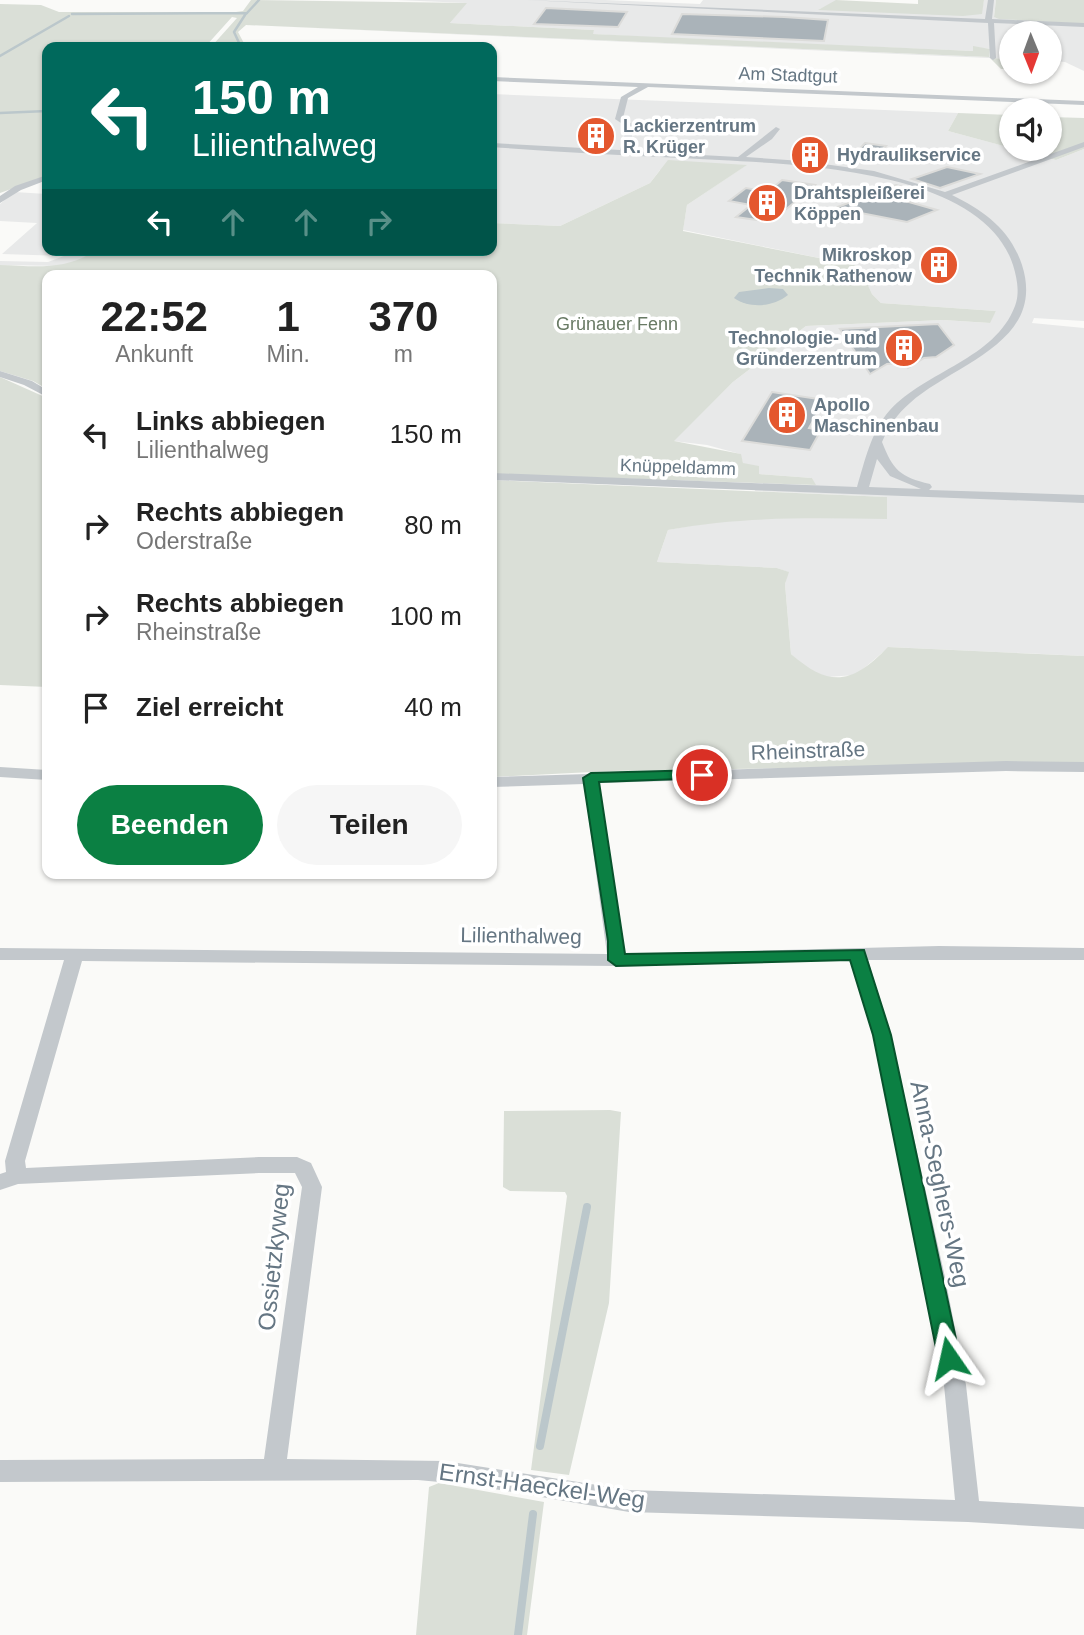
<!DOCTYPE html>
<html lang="de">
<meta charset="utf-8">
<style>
:root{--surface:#fff;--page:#f6f6f6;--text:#222;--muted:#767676;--accent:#0b8043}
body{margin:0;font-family:Helvetica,sans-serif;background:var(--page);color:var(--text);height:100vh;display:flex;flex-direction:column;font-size:26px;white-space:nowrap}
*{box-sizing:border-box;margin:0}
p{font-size:23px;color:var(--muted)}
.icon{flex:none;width:38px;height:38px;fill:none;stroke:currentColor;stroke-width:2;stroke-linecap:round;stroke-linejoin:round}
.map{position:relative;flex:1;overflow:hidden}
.panel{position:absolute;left:42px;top:270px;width:455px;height:609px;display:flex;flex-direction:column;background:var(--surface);border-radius:14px;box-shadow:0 2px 5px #0004}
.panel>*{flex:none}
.banner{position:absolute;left:42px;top:42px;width:455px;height:214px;border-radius:14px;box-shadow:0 2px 5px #0004;background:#00695c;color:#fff;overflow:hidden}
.needle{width:46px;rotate:179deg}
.tools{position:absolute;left:999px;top:21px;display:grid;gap:14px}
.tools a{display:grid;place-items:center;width:63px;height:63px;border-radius:50%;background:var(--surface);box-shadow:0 2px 5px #0004;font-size:35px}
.pin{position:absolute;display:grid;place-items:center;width:60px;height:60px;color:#fff;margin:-30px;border:4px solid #fff;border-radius:50%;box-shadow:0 2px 7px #0007}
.me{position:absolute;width:77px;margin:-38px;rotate:349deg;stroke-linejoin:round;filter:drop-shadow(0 0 5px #0008)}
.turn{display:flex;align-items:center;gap:24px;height:147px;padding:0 35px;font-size:32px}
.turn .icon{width:91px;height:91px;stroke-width:2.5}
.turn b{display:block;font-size:49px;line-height:60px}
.lanes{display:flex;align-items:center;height:66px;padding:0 35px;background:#0003;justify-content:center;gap:35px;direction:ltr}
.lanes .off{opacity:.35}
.eta{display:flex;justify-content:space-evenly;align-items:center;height:119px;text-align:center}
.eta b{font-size:42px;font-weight:600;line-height:49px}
.button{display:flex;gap:14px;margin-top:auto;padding:14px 35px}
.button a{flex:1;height:80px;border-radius:42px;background:var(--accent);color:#fff;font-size:28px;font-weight:600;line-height:80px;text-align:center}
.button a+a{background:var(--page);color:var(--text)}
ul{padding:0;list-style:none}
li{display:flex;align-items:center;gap:21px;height:91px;padding:0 35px}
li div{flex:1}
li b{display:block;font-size:26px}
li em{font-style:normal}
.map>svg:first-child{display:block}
.built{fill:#e8e9e9}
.green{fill:#dadfd7}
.water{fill:#bbc7cb}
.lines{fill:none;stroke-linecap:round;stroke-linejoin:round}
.stream-far1{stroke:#bbc7cb;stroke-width:2.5}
.stream{stroke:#bbc7cb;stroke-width:8}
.building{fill:#aab3b9;stroke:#dcdcda;stroke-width:2}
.street{fill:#c3c8cc;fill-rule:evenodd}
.route{fill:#0b8043;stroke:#07532c;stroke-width:2}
.labels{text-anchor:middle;stroke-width:7;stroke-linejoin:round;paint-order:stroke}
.far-street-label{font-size:18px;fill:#657683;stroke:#fff}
.far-poi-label{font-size:18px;font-weight:bold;fill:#657683;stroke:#fff;text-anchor:start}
.far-park-label{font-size:18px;fill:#687a64;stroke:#fff}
.street-label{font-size:21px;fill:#657683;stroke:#fff}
.near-street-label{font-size:24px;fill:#657683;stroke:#fff}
</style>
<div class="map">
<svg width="1084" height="1635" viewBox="0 0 1084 1635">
<rect width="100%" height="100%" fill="#fafaf8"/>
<!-- built -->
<path class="built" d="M272,0L247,25L989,57L990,49L973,47V51L680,39L592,34L594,30L450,23L466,3L397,0H605L700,4L703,0H836L838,1L820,9L981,14L984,0H996L994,17L1084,24V71L1065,62L1050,61V33H1012L1011,59L246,25Z
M492,94L958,113L948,131L1056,160L1084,149V321L1034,318L1032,323L1084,328V656L889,647L856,675L827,677L811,672L791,654L785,584L788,572L777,568L657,562L668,530L716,521L778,517L887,497L755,491L754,484L815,485L812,478L759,474L743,463L740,454L707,445L673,441L733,382L806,326L943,320L989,323L996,311L881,303L872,294L858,266L683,230L687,205L745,166L660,170L650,183L560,226L492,223Z
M14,192L47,194V250H197L94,251L78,261L61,266L0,265V261L48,262L64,256L2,254L37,223L0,221V204Z"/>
<!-- green -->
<path class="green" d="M251,0L467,3L450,23L594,30L593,34L973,51V46L990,49L989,58L1011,59V69H1001L989,57L246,25L238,32L246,47H211L237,18L232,17L205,47H47V176L0,193V4L41,5L59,12H236L243,11Z
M836,0L918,4V0H984L982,14L963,16L818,10Z
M996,0H1084V24L999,19L994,17Z
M958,113L1011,115V148L948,131Z
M1050,117L1084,118V149L1056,160L1014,149H1050Z
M668,160L747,165L687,205L683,231L859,266L872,294L881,303L996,311L990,323L943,320L806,326L733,382L674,441L741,454L743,463L759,466V474L812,478L816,485L492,474V275H47V389L33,381L0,371V265C34,266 65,271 94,251L492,250V223L560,226L650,183Z
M0,377L47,398V687L0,685Z
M492,480L887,497V519C813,518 742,516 668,530L657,562L777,568L789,572L785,584L791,654C831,689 853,683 888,647L1084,656V763L611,771L492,777Z
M610,1110L621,1112L609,1303L569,1475L531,1470L567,1196L565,1192L510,1191L503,1187L504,1111Z
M439,1483L544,1502L527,1635H416L429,1487Z"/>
<!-- water -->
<path class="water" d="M769,288L783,289L788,295C773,307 750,309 734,298L739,292Z"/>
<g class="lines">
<!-- stream-far1 -->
<path class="stream-far1" d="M72,14L247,13
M246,14L259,0
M241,47L234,32L245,15
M0,56L69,16
M0,113L47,111"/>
<!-- stream -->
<path class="stream" d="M540,1446L587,1207
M518,1635L533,1514"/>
</g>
<!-- building -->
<path class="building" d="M546,8L627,12L618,27L534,24Z
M682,14L784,17L828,20L824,41L672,34Z
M865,143L886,146L870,162L849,160Z
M947,167L980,174L940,188L912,179Z
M782,180L815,185L771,222L736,217L751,205L729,201L746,188L768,192Z
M896,185L925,194L905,201L937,210L907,222L835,208Z
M938,324L954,345L936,357L924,358L908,368L904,363L887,364L870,374L840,329Z
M772,392L825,400L809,428L821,430L810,450L742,441Z"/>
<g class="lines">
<!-- street -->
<path class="street" d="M526,0L985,19L988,0H994L992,19L1084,23V27L994,23L996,58L993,60L990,58L988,23Z
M492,77L1084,101V105L648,87L628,98L623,118L635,126L627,151L738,157L776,127L780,129L772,139L746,157L802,161L874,171L945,192L1084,142V147L952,195C984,211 1010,229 1022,265C1047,343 953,364 910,403C897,414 889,426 882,442C893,470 900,477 930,484L932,487L929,490L1084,495V503L492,480V473L857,487C865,461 871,431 890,410C926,371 995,359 1015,306C1020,293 1017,278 1013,265C980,162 771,164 682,158C619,155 555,152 492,147V143L620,150L627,127L615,119L621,97L638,87L492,81ZM877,459L890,476L921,489L869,487Z
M47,175V180L21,190L0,203V196L15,186Z
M0,371L32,381L47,390V397L24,385L0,377Z
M1006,761L1084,762V772L1006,771L599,783L625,954L939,946L1084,948V960H868L891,1036L945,1277L966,1385L979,1501L1084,1507V1529L968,1522L629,1512L471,1485L418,1480L0,1482V1460L264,1459L302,1187L295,1173H259L18,1184L0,1190V1174L6,1172L5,1161L64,960H0V948L607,954L584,784L492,787V777ZM851,960L873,1036L923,1277L944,1385L955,1500L629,1490L445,1461L287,1459L322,1187L311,1163L297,1157H259L26,1168L25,1161L82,961L616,966Z
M0,767L47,770V780L0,777Z"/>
</g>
<!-- route -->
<path class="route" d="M702,770L710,775L708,778L599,782L625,954L864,950L891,1035L960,1358L957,1365L949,1367L941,1365L938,1358L873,1035L850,960L616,966L608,960V941L583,778L591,773Z"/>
<!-- icons -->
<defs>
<symbol id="building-disc" viewBox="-11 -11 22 22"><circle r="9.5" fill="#e4572e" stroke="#fff"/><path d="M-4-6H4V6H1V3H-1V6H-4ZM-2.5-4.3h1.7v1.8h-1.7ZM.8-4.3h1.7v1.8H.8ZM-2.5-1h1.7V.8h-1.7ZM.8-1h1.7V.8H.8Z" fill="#fff"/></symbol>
</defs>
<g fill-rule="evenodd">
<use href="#building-disc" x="574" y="114" width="44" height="44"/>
<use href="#building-disc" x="788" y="133" width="44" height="44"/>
<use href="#building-disc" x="745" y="181" width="44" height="44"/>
<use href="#building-disc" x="917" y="243" width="44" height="44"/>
<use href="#building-disc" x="882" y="326" width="44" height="44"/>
<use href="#building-disc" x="765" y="393" width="44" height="44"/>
</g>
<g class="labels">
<!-- far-street labels -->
<g class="far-street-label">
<text transform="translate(788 75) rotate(2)" y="6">Am Stadtgut</text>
<text transform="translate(678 467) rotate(2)" y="6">Knüppeldamm</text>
</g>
<!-- far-poi labels -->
<g class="far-poi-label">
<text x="623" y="132">Lackierzentrum<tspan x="623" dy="21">R. Krüger</tspan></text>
<text x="837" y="161">Hydraulikservice</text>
<text x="794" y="199">Drahtspleißerei<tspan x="794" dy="21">Köppen</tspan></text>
<text x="912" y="261" text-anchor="end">Mikroskop<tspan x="912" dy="21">Technik Rathenow</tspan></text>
<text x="877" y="344" text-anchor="end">Technologie- und<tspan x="877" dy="21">Gründerzentrum</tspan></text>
<text x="814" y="411">Apollo<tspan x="814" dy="21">Maschinenbau</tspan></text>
</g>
<!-- far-park labels -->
<g class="far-park-label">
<text x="617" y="330">Grünauer Fenn</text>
</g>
<!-- street labels -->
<g class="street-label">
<text transform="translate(808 751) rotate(-2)" y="7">Rheinstraße</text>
<text transform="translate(521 936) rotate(1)" y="7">Lilienthalweg</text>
</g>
<!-- near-street labels -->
<g class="near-street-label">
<text transform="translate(940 1184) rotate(78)" y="8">Anna-Seghers-Weg</text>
<text transform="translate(274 1257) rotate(-84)" y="8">Ossietzkyweg</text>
<text transform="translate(542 1486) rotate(8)" y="8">Ernst-Haeckel-Weg</text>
</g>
</g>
</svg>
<div class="tools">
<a><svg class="needle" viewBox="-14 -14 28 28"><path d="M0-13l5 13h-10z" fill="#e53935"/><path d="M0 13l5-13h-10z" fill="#767676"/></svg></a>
<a><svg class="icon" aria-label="sound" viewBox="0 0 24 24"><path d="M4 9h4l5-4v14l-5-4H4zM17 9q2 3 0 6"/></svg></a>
</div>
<div class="pin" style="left:702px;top:775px;background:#d93025"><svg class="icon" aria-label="arrive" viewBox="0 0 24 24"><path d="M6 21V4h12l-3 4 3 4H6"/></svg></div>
<svg class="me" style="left:949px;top:1358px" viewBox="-20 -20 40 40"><path d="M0-17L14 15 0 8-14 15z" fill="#0b8043" stroke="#fff" stroke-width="4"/></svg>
<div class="banner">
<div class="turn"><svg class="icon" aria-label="left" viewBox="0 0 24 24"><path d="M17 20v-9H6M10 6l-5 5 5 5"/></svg><div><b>150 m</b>Lilienthalweg</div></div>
<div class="lanes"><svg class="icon" aria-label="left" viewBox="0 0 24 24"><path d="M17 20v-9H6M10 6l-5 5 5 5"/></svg><svg class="icon off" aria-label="ahead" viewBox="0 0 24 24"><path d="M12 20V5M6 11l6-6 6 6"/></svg><svg class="icon off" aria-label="ahead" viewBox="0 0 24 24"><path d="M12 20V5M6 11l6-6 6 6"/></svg><svg class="icon off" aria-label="right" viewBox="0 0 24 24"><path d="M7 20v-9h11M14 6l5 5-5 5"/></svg></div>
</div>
<section class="panel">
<div class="eta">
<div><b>22:52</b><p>Ankunft</p></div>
<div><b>1</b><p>Min.</p></div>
<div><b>370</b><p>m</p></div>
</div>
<ul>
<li><svg class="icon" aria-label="left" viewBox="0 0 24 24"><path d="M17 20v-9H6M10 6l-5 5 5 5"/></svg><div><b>Links abbiegen</b><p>Lilienthalweg</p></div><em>150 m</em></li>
<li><svg class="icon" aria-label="right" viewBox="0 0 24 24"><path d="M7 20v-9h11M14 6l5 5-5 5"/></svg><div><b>Rechts abbiegen</b><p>Oderstraße</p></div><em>80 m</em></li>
<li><svg class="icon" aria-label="right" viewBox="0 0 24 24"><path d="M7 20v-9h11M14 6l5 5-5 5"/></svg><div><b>Rechts abbiegen</b><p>Rheinstraße</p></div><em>100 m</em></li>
<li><svg class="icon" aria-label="arrive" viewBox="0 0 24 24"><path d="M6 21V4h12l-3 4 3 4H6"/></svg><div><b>Ziel erreicht</b></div><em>40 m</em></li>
</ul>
<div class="button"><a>Beenden</a><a>Teilen</a></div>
</section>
</div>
